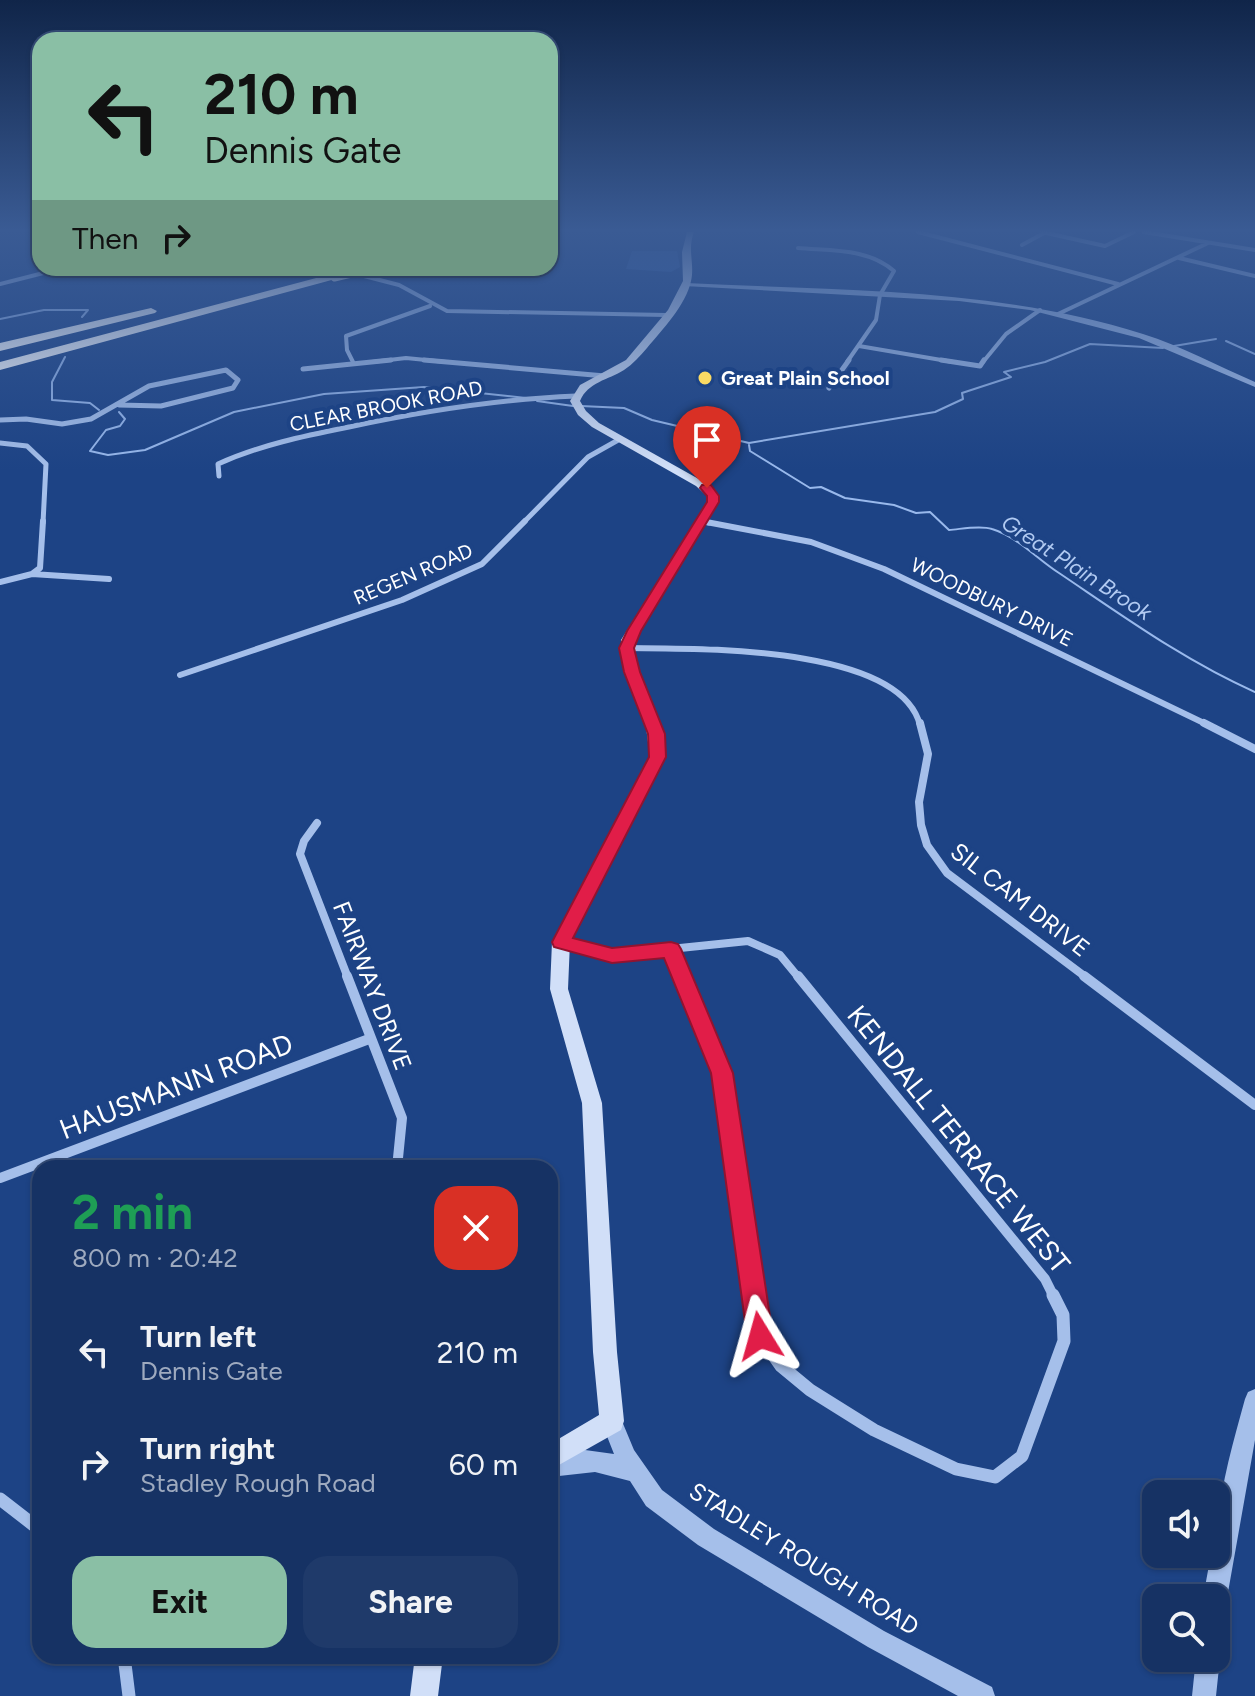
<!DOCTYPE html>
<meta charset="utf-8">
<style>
:root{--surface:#163264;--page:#1f3a6a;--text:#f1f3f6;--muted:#9eaabf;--line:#354d78;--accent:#8abfa5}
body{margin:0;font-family:Figtree,sans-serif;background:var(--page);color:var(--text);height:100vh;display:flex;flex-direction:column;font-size:30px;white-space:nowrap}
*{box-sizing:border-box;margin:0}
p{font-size:26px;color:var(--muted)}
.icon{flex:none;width:44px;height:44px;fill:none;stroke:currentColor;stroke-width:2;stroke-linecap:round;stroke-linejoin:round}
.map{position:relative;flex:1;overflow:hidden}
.panel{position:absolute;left:32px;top:1160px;width:526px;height:504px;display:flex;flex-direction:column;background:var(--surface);border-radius:24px;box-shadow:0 2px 6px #0004,0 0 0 2px var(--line)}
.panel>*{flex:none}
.hud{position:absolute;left:32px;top:32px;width:526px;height:244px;border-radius:24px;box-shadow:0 2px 6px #0004,0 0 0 2px var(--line);background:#8abfa5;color:#111;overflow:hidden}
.controls{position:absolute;left:1142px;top:1480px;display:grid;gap:16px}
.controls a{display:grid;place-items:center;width:88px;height:88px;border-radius:16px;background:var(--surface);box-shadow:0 2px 6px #0004,0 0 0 2px var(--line);font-size:40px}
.pin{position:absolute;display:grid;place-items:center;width:68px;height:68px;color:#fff;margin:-82px -34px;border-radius:50% 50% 50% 0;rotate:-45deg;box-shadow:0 0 8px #0007}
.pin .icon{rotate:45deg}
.me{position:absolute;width:88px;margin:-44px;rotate:352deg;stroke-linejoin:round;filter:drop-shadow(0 0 6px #0008)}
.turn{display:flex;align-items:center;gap:28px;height:168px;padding:0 40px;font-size:36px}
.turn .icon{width:104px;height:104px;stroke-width:2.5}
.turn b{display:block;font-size:56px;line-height:68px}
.then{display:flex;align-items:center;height:76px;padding:0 40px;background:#0003;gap:16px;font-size:30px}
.round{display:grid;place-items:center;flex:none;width:84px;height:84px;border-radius:24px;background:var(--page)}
.head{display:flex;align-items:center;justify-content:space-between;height:136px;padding:0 40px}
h1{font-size:48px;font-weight:700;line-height:60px;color:#1e9e55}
.action{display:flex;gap:16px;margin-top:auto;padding:16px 40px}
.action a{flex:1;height:92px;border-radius:24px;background:var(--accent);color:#111;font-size:32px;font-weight:700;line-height:92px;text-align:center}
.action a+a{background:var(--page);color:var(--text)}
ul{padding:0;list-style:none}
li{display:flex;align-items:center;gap:24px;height:112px;padding:0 40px}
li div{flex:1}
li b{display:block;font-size:30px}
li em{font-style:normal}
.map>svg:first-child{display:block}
.green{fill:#315ca3}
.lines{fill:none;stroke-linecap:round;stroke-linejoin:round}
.stream{stroke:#99b9ec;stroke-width:2}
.minor-far5{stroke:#a5bfea;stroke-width:4}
.minor-far4{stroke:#a5bfea;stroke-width:5}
.minor-far3{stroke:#a5bfea;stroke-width:6}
.minor-far2{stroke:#a5bfea;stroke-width:8}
.minor-far1{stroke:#a5bfea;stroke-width:10}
.minor{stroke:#a5bfea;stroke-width:13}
.tertiary{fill:#a5bfea;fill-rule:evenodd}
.secondary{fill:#d1dff8;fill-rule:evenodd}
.motorway{fill:#fff;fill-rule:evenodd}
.motorway-bridge{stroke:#fff;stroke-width:11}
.route{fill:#e11d48;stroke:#92132f;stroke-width:2}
.poi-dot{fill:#fada64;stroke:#1d4385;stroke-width:3}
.labels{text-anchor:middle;stroke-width:8;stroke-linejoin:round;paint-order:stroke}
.far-poi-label{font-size:20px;font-weight:bold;fill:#fff;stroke:#1d4385;text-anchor:start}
.far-street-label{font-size:20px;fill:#fff;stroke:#1d4385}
.far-water-label{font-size:22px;font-style:italic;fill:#b1caf2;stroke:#1d4385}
.street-label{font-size:24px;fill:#fff;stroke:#1d4385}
.near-street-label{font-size:28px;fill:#fff;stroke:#1d4385}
</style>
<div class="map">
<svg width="1255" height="1696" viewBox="0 0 1255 1696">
<rect width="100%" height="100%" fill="#1d4385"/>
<!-- green -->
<path class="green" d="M632,251H677L680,267L671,272L626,269Z"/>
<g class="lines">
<!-- stream -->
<path class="stream" d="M0,319L44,310H88L82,317
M1226,341L1255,354
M1174,346L1216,339
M65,357L52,382V400L90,403L99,410
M537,401L573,406
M581,406L624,408L652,420L749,443L935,412L963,399L962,393L1011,377L1004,372L1045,362L1090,344L1163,348
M119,412L125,419L120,426L106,430L90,451L108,455L145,450L234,412L324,394L424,387L526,398
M749,445L750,451L810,488L821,487L845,498L894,505L916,513L930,512L949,530C962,529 980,525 992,529C1018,537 1037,559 1059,573C1123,616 1185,661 1255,692"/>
<!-- minor-far5 -->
<path class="minor-far5" d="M918,232L1118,284
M1042,232L1105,246L1134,232
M1144,232L1255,250
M1022,245L1044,233
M798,248C831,251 868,248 894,271L880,295L876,320L847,362
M1179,258L1255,276
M333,268L399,285L447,311L666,315
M0,284L63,268
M1058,314L1208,243
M859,346L953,362
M353,362L347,350L346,336L430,306
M372,362L406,358L446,362
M983,362L1006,334L1040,310"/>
<!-- minor-far4 -->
<path class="minor-far4" d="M424,360L605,376
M941,360L980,366L984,360
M303,369L391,360
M829,388L849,360
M0,420L26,419L62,424L91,419L149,386L226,370L238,380L233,388L161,406L119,405
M0,443L27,446L46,464L43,523
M219,476L218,464C260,445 304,436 349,427C424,411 499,399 576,396
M701,521L709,523
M523,523L588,457L620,439"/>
<!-- minor-far3 -->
<path class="minor-far3" d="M43,521L40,568L32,574L109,579
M701,521L811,542L884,569L1208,725
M0,582L32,574
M627,648C693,649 899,644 920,725
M180,675L402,600L482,564L525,521"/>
<!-- minor-far2 -->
<path class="minor-far2" d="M920,723L928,754L919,802L921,825L927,845L947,873L1087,978
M1204,723L1255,749
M317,823L304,841L300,854L348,978
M562,942L612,955L748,941L780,955L799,978
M671,949L683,978"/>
<!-- minor-far1 -->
<path class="minor-far1" d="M347,976L402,1118L397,1168
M682,976L722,1073L754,1297
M798,976L1045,1279L1054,1297
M1084,976L1255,1105
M0,1178L369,1039"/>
<!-- minor -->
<path class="minor" d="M754,1295L760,1336L781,1366L810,1390L874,1430L956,1469L995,1477L1022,1456L1064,1341L1063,1315L1053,1295
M0,1499L40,1530
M124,1656L129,1696"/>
<!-- tertiary -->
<path class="tertiary" d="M686,283C839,291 996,287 1143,334C1181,346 1218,366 1255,382V387L1139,338L1030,310L959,301L684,286Z
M1255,1389V1440L1227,1598L1223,1606L1216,1609V1598H1203L1211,1554H1216C1216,1501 1231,1450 1245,1399L1248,1392Z
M612,1410L619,1414L634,1450L662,1490L714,1529L884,1631L992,1687L995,1696H958L868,1647L698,1545L646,1506L630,1481L595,1472L550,1477V1455L585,1450L614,1454L601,1421L605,1414Z
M1216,1649L1220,1658L1216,1696H1192L1196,1658H1216Z"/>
<!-- secondary -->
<path class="secondary" d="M687,232H694C687,250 695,264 691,281C686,305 662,330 647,348C640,356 633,364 624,370C608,380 588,382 580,401L586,411L599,423L704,482L717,494L719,502L635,640L636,669L660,727L664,757L570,942L568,989L602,1103L617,1352L624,1421L621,1430L550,1470V1444L599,1415L593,1352L582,1103L550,989L552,942L650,757L646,727L623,669L621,640L707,502L708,497L696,486L592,427L578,415L570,401L580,385L626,360L668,310L683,281L682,252Z
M415,1656H443L438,1696H410Z"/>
<!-- motorway -->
<path class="motorway" d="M335,273L340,276L339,278L0,370V362Z
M151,308L157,311L155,313L0,351V343Z"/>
<!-- motorway-bridge -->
<path class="motorway-bridge" d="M335,276L369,268"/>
</g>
<!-- sky -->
<linearGradient id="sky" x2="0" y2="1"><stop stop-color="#102549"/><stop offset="0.49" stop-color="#3a5b94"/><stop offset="1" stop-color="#3a5b94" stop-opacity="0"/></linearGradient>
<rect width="1255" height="470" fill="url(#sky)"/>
<!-- route -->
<path class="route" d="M702,485H711L719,496V502L641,631L634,648L640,672L665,734L666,757L573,938L612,948L671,942L678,944L681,949L733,1073L773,1336L769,1345L760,1349L751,1345L747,1336L711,1073L664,958L612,963L554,947L552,942L649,757L648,734L624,672L619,648L627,631L707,502V496L700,488Z"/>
<!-- markers -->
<circle class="poi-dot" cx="705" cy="378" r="8"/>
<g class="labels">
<!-- far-poi labels -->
<g class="far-poi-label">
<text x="721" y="385">Great Plain School</text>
</g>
<!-- far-street labels -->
<g class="far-street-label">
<text transform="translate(386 406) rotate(-11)" y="7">CLEAR BROOK ROAD</text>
<text transform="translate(413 574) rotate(-23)" y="7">REGEN ROAD</text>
<text transform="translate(992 602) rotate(26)" y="7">WOODBURY DRIVE</text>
</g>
<!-- far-water labels -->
<g class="far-water-label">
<text transform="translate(1077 567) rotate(33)" y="8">Great Plain Brook</text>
</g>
<!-- street labels -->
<g class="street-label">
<text transform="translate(1020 900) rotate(38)" y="8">SIL CAM DRIVE</text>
<text transform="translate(372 986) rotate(69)" y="8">FAIRWAY DRIVE</text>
<text transform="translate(804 1559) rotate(32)" y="8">STADLEY ROUGH ROAD</text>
</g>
<!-- near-street labels -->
<g class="near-street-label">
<text transform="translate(176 1086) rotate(-21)" y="10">HAUSMANN ROAD</text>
<text transform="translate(959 1139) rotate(51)" y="10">KENDALL TERRACE WEST</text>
</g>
</g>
</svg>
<div class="controls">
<a><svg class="icon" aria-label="sound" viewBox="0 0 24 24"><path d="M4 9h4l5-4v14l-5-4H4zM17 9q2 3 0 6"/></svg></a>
<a><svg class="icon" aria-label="search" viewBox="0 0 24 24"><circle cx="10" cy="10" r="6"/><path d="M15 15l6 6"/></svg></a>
</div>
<div class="pin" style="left:707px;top:488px;background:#d93025"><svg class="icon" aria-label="arrive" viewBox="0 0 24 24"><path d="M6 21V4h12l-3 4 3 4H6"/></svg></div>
<svg class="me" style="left:760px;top:1336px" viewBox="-20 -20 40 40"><path d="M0-17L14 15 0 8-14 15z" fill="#e11d48" stroke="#fff" stroke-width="4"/></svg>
<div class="hud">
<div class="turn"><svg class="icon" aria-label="left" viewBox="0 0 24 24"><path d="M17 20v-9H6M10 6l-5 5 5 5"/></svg><div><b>210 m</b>Dennis Gate</div></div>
<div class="then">Then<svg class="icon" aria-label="right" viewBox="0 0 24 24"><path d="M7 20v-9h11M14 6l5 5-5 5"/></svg></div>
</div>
<section class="panel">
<div class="head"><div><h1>2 min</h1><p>800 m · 20:42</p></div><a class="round" style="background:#d93025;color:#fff"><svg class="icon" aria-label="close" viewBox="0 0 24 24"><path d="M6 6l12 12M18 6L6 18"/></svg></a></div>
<ul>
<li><svg class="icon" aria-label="left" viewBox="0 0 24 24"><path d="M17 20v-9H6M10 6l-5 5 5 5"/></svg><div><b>Turn left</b><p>Dennis Gate</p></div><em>210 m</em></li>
<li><svg class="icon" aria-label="right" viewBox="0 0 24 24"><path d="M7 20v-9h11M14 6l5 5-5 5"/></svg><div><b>Turn right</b><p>Stadley Rough Road</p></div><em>60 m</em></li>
</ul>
<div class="action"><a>Exit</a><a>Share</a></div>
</section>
</div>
